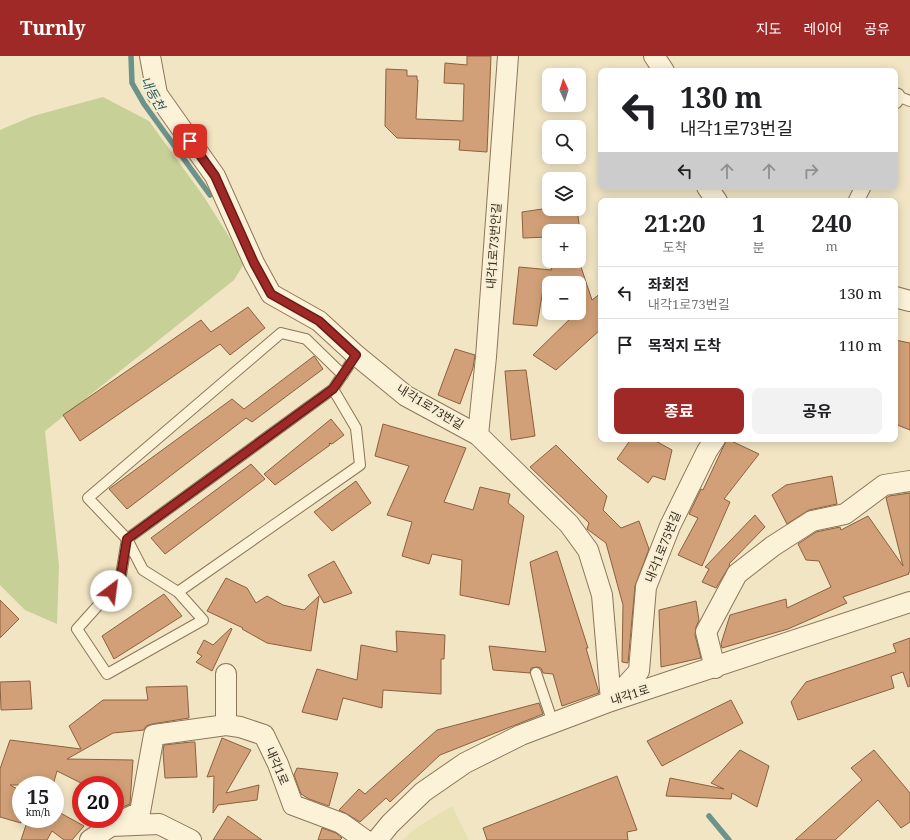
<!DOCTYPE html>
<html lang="ko">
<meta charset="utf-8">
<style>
:root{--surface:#fff;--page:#f2f2f2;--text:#202124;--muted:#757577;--line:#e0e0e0;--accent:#9f2926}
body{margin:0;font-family:"Noto Serif","Noto Sans KR",serif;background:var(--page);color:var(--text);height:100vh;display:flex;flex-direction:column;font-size:15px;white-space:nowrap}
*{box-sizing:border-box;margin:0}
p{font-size:13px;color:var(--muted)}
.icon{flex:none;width:22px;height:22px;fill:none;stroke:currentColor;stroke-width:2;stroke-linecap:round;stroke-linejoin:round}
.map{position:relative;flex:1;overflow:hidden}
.panel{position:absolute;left:598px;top:142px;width:300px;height:244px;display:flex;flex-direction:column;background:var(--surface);border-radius:8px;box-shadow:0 2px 10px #0003}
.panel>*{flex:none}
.top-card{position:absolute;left:598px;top:12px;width:300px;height:122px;border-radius:8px;box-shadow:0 2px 10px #0003;background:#fff;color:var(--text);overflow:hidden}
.needle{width:26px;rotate:356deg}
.tools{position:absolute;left:542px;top:12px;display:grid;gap:8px}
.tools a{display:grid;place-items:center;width:44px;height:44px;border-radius:8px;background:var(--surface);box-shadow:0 2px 10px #0003;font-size:20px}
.speed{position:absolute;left:12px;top:720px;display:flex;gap:8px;font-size:20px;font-weight:700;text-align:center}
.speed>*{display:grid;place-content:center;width:52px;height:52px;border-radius:50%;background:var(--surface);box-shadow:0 2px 10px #0003;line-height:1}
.speed small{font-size:10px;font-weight:400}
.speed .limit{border:6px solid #d22;background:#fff;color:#111}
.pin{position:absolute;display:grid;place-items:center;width:34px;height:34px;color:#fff;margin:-17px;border-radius:8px;box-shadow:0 2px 6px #0006}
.me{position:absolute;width:44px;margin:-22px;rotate:30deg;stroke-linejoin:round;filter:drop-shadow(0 0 3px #0008)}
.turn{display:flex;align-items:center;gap:14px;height:84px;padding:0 16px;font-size:18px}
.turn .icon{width:52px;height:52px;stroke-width:2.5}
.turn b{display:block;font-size:28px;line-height:34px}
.lanes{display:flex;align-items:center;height:38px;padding:0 16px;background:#0003;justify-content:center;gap:20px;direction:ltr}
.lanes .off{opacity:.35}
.eta{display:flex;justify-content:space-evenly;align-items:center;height:68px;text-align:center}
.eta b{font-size:24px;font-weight:700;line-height:28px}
.button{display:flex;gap:8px;margin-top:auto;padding:8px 16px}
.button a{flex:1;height:46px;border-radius:8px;background:var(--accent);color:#fff;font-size:16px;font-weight:700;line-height:46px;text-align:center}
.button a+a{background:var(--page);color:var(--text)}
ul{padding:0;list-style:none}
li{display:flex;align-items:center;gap:12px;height:52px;padding:0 16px;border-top:1px solid var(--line)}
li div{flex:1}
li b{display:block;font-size:15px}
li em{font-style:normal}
header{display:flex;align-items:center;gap:24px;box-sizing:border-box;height:56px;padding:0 20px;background:var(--accent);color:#fff}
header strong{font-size:19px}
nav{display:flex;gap:22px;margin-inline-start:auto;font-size:14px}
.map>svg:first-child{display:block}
.farmland{fill:#e7e0b1}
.green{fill:#c7d097}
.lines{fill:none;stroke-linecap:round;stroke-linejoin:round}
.stream{stroke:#6c938b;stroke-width:5.5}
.building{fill:#d1a078;stroke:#8d603e}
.service-casing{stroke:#8d7659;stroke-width:12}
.pedestrian-casing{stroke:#8d7659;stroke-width:17}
.minor-casing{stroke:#8d7659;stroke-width:22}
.service{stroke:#fbf2d8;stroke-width:10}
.pedestrian{stroke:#fbf2d8;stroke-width:15}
.minor{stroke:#fbf2d8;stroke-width:20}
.route-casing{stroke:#671b19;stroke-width:10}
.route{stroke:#9f2926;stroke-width:7}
.labels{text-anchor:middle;stroke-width:4;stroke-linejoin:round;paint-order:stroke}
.street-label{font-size:12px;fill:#3c2e1e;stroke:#f7efd5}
.water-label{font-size:13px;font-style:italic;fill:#2d5c5b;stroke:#f7efd5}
</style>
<header>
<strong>Turnly</strong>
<nav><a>지도</a><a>레이어</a><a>공유</a></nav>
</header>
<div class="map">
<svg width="910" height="784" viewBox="0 0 910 784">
<rect width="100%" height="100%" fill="#f1e5c4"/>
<!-- farmland -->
<path class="farmland" d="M452,750L469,784H403L413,774Z"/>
<!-- green -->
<path class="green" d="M103,41L149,65L204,141L245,206L234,224L45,375L59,510L57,568L25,554L0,529V74L33,60Z"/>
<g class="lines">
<!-- stream -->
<path class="stream" d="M131,0L132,27L144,48L210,139
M709,760L729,784"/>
</g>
<!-- building -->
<path class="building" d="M467,0H491L487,96L459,94L460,84L397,82L385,70L386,13L407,14V20H417V24H418L416,63L463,65L464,28L444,27L445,7L467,9Z
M549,152V153H577L580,175H549V181L523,182L522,156Z
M548,205H579L592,244L601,237V273L556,314L533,299L576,257H579V227H544L537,270L513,268L519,211L552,214Z
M248,251L265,272L230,299L220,288L80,385L63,359L201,264L211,276Z
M895,284L910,287V374L895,368Z
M455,293L475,299L473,312L460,348L438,339Z
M314,300L323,313L252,366L246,362L127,453L109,433L232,343L244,353Z
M526,314L535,380L511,384L505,315Z
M331,363L344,379L332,388L329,387L330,389L275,429L264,418Z
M383,368L466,392L444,446L473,454L480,431L510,438L508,447L524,460L509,549L460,539L462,504L432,498L429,508L402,500L412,466L387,459L409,410L375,400Z
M631,383H652L672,394L665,424L653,420L648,427L617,403Z
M727,383L759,398L724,443L730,446L702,510L678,499L698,462L689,458L701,433L703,434Z
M556,389L607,440L603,454L621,472L639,465L649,493L635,530L628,607L622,606L623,549L606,487L587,473L589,467L530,411Z
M251,408L265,423L165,498L151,482Z
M832,420L837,448L809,454L787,468L772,439L786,429Z
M356,425L371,447L332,475L314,456Z
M910,437V516L908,517L909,518L843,541L847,547L788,573L722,592L721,588L730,559L786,543L787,552L831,531L819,505L806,504L798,488L816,476L840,471L841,474L868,460L903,510L886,442L889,440Z
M755,459L765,471L729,508L730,509L716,532L702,526L709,513L705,511Z
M557,495L588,592H586L599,637L562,650L553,618L543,617L541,612L537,611L531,612L530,617L493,614L489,590L546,596L530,506Z
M334,505L352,537L324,547L308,519Z
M226,522L247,532L256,547L267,540L283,549L304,554L319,540L311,595L267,587L242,573L243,572L207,555Z
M164,538L182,560L114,603L102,580Z
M0,544L19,563L0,582Z
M696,545L699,564L696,571L695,579L701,602L661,611L659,554Z
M231,572L232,573L212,615L196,606L202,600L197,597L204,584L213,589Z
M396,575L445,579L444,603H441V638L383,634L382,652L343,642L337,664L302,656L317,613L357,624L361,589L397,596Z
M910,582V630L908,631L903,616L891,620L894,632L798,664L791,646L806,626L896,596L893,588Z
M30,625L32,653L1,654L0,626Z
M187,630L189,662L152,668L146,670L144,674L113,677L67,703L133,704L130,748L123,751H115V729H85L57,715L53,729H10L21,735V767L0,761V713L10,684L81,693L69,670L103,644H148L146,631Z
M731,644L743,667L662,710L647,685Z
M539,647L543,658L440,699L390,746L386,742L360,766L347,758L339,754L359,733L365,738L437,674Z
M222,682L251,694L226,737L259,729L257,744L218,749L213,757L214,720L207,721Z
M191,686H195L197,721L165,722L163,696L164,689Z
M740,694L769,710L757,751L732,737L731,743L666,740L670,722L724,733L711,727Z
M874,694L910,737V766L901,772L878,744L835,784H795L862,724L851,712Z
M297,712L338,717L329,750L309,743L301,738L294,719Z
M617,720L637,774L627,776L628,784H487L483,772Z
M55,754L84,770L72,784H64L52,775L47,784H21L28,763H55Z
M228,760L262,784H213Z
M322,772L336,777L342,782L340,784H318Z"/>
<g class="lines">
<defs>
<path id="service" d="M897,40L910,45
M333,333L356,372L360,409L178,536L203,564L107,618L77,573L120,525L127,483L333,333L356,299
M178,536L143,514L127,483L88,442L281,277L306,283L343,319
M536,617L553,667"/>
<path id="pedestrian" d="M895,45L897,40
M856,145L863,131"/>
<path id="minor" d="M150,0L157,38L215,120L254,207L271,238L319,265L356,299L406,340L478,379L569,468L588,494L602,539L611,645
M654,0L664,15
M707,131L717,145
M895,241L910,245
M478,379L486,301L508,0
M715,612L706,576L737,518L773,490L812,465L845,458L884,429L910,425
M226,618V669L240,671L264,679L278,708L293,749L341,767L365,784
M613,644L639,615L646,531L670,470L707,395L715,383
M111,770L140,756L154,679L226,669
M90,784L111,770L159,768L191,784
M377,784L390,768L423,736L465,707L521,679L611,645L910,546"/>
</defs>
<!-- service casing -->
<use href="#service" class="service-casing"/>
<!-- pedestrian casing -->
<use href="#pedestrian" class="pedestrian-casing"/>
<!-- minor casing -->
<use href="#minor" class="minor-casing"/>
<!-- service -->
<use href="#service" class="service"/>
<!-- pedestrian -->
<use href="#pedestrian" class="pedestrian"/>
<!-- minor -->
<use href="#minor" class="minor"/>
</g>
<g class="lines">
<defs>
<path id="route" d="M111,535L120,525L127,483L333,333L356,299L319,265L271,238L254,207L215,120L190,85"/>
</defs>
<!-- route casing -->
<use href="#route" class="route-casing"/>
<!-- route -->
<use href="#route" class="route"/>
</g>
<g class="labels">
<!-- street labels -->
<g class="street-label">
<text transform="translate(494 190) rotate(-86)" y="4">내각1로73번안길</text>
<text transform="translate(430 351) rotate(31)" y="4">내각1로73번길</text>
<text transform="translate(663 491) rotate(-68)" y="4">내각1로75번길</text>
<text transform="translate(630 639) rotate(-18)" y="4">내각1로</text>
<text transform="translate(277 710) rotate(67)" y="4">내각1로</text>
</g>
<!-- water labels -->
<g class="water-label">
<text transform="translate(153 37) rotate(61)" y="5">내동천</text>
</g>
</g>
</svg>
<div class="tools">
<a><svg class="needle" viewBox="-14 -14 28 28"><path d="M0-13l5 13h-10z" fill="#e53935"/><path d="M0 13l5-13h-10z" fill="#757577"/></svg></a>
<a><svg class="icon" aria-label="search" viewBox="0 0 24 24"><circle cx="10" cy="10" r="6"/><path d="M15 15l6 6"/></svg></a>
<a><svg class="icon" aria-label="layers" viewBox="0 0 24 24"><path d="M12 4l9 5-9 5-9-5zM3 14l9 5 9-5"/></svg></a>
<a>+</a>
<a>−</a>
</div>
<div class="speed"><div>15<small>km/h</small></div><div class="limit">20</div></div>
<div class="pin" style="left:190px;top:85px;background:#d93025"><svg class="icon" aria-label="arrive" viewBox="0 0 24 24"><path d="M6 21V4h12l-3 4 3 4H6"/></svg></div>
<svg class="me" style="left:111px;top:535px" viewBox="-20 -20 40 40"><circle r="19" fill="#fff"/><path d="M0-13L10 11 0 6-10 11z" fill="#9f2926"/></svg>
<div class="top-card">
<div class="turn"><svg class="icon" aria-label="left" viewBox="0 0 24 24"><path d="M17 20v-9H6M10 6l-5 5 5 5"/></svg><div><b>130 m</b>내각1로73번길</div></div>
<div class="lanes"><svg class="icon" aria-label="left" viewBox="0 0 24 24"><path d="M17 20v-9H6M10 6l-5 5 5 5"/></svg><svg class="icon off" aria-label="ahead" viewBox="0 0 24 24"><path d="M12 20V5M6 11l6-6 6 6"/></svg><svg class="icon off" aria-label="ahead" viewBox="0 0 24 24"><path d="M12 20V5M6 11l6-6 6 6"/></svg><svg class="icon off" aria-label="right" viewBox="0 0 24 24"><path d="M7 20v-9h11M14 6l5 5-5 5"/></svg></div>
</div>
<section class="panel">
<div class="eta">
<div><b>21:20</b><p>도착</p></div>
<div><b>1</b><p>분</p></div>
<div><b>240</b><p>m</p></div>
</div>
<ul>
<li><svg class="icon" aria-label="left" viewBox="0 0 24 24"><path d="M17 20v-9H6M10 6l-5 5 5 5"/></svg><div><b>좌회전</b><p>내각1로73번길</p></div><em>130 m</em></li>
<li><svg class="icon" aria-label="arrive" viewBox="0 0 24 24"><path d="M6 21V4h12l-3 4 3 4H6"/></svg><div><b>목적지 도착</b></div><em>110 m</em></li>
</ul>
<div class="button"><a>종료</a><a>공유</a></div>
</section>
</div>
